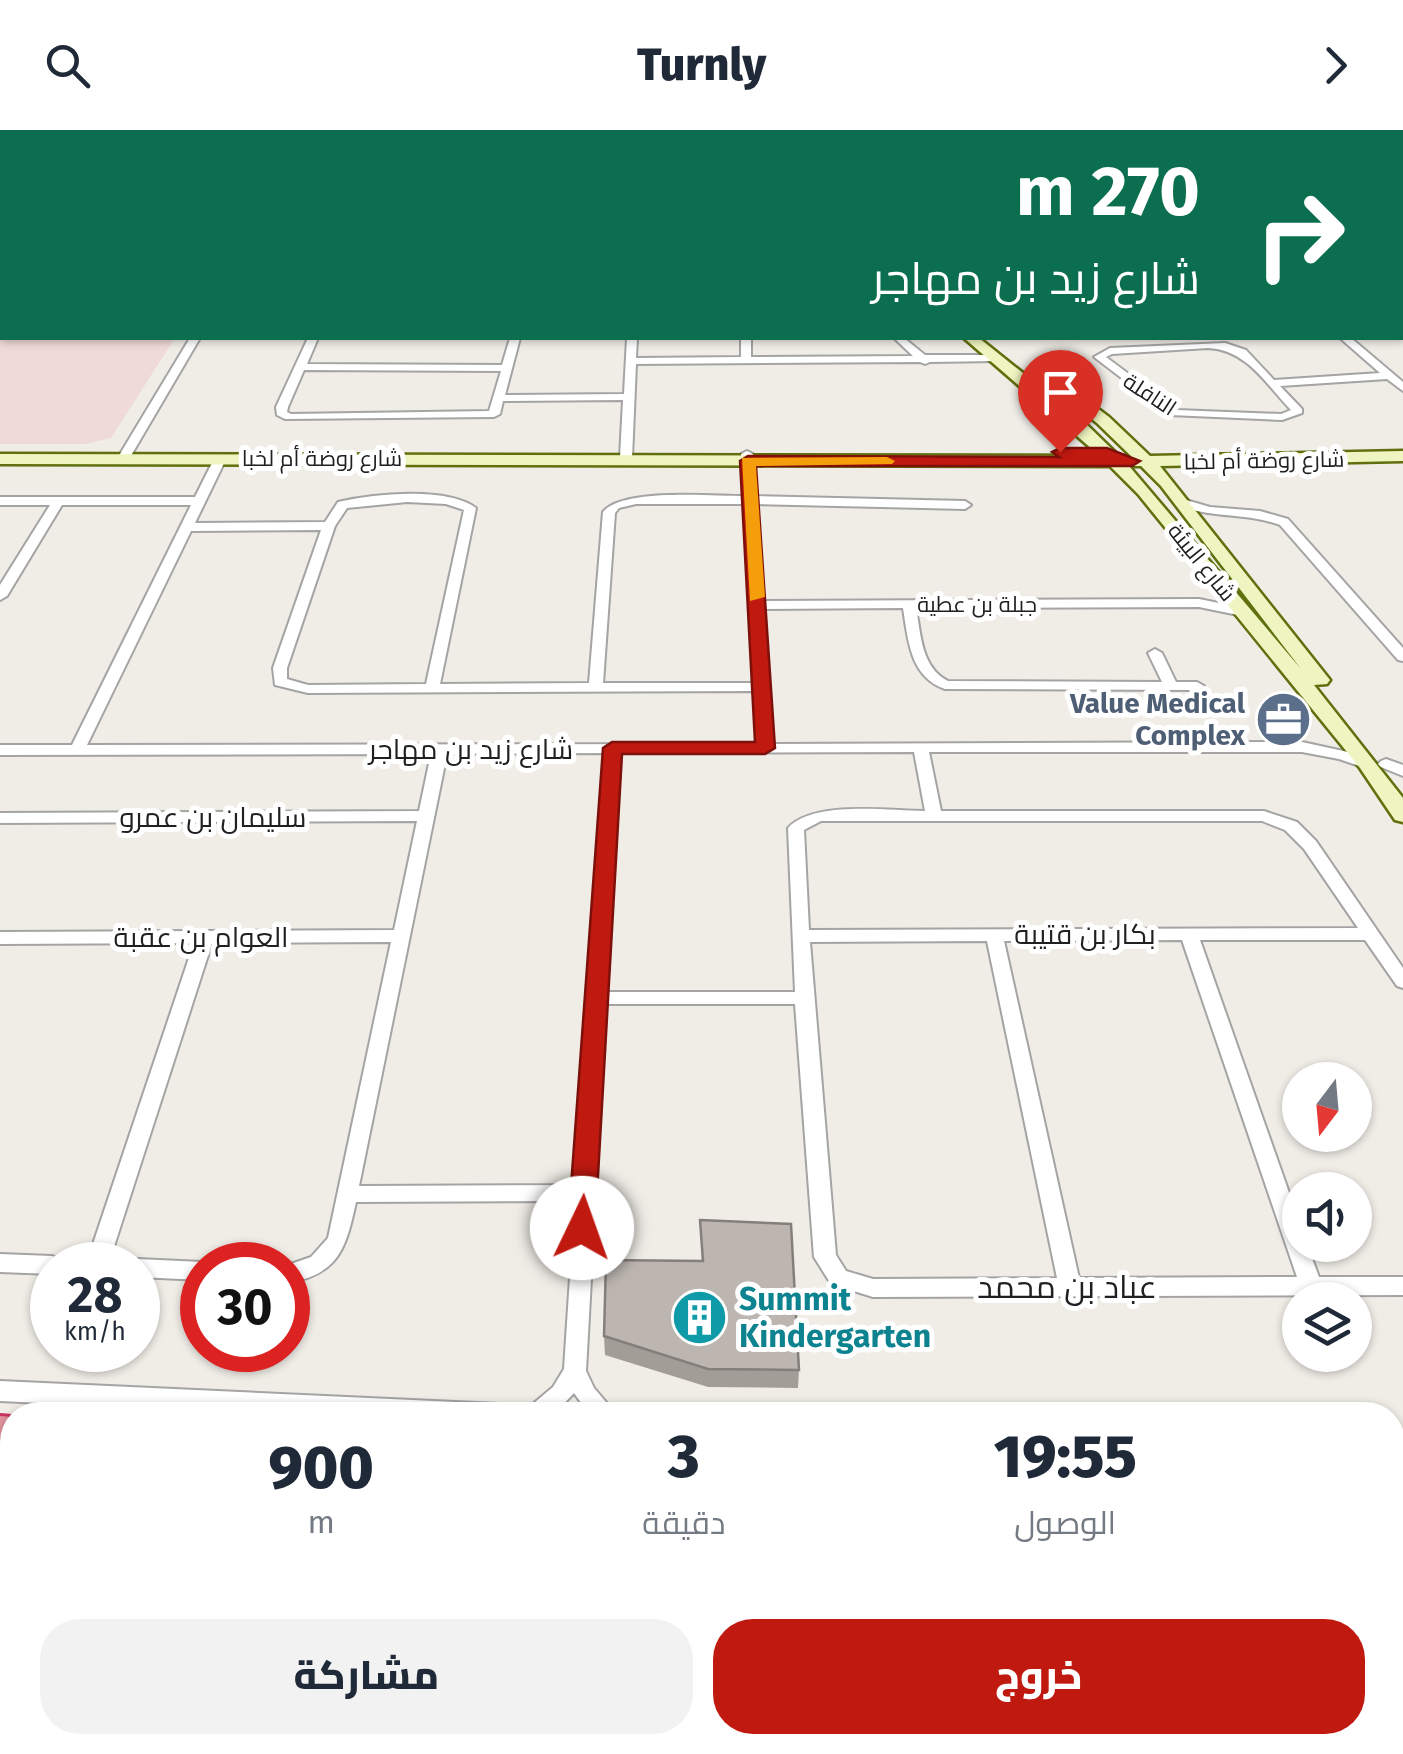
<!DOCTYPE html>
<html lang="ar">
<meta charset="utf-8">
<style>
:root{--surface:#fff;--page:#f2f2f3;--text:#1f2937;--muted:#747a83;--accent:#c01910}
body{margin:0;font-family:"Fira Sans",Cairo,sans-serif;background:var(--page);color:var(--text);direction:rtl;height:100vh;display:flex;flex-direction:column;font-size:38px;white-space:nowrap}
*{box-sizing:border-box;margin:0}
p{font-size:32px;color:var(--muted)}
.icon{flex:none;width:55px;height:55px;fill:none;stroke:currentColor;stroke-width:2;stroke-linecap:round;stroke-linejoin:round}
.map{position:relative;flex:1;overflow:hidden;direction:ltr}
.drawer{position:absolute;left:0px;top:1272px;width:1405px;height:352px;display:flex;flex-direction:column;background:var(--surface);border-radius:40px 40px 0 0;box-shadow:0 2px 8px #0004;direction:rtl}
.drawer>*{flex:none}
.guide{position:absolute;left:0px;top:0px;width:1405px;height:210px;box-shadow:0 2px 8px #0004;direction:rtl;background:#0b6e4f;color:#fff;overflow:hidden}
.needle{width:65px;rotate:196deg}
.controls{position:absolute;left:1282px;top:932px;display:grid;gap:20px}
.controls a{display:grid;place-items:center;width:90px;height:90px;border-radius:50%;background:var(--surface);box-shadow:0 2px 8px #0004;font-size:50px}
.speed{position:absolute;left:30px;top:1112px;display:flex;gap:20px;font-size:50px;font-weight:700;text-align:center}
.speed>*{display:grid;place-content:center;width:130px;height:130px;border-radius:50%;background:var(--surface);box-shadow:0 2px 8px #0004;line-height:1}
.speed small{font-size:25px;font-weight:400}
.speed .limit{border:15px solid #d22;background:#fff;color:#111}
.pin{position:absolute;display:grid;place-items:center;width:85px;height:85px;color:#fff;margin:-102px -42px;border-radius:50% 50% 50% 0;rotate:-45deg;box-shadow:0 0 10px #0007}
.pin .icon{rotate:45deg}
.me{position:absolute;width:110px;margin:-55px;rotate:3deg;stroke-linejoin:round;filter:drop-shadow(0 0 8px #0008)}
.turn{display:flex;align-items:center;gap:35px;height:210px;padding:0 40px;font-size:45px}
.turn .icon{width:130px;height:130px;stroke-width:2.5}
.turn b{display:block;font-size:70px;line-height:85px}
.eta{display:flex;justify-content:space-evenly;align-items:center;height:170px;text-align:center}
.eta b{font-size:60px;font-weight:800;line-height:70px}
.button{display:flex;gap:20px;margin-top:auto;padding:20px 40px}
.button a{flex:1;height:115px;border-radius:40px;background:var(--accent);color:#fff;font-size:40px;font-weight:800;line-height:115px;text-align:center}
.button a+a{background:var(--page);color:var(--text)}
header{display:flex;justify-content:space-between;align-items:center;height:130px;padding:0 40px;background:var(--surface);font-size:45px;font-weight:800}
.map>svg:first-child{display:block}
.residential{fill:#dedddd}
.commercial{fill:#efdad8}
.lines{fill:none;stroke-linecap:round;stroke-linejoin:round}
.street-casing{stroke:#a4a4a4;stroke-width:4}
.secondary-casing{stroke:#60700e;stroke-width:5}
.highway-casing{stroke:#ce3461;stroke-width:6}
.street{fill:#fff;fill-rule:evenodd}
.secondary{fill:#eff5c0;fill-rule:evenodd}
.highway{fill:#e1959f;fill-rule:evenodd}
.wall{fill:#a39d97}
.building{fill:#bdb6b0;stroke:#847f7b;stroke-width:2.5}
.route{fill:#c01910;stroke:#7d100a;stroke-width:2.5}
.slow{fill:#f59e0b}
.labels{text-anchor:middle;stroke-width:10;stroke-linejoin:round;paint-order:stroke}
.far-street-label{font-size:22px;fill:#202020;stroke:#fff}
.service-label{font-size:28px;font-weight:bold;fill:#4e5e75;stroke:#fff;text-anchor:end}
.street-label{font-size:28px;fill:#202020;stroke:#fff}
.near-street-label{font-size:32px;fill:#202020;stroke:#fff}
.near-culture-label{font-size:32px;font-weight:bold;fill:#0d838f;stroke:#fff;text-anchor:start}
</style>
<header><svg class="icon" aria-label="forward" viewBox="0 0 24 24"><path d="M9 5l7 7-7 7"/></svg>Turnly<svg class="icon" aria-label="search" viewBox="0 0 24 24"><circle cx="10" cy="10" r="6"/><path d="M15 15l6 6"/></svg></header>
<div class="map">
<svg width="1403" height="1624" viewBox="0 0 1403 1624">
<rect width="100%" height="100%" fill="#f0ede7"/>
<!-- residential -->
<path class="residential" d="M1393,1491H1403V1624H908L909,1612H1392Z"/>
<!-- commercial -->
<path class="commercial" d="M0,132L2,208H175L111,308L85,314H0Z"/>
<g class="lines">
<defs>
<path id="street" d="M723,0H794L797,2H734Z
M934,0H942V2H934Z
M1019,0H1027L1028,2H1020Z
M1105,0H1113L1114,2H1106Z
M1203,0H1211L1212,2H1204Z
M0,10H2V14H0Z
M1402,11H1403V15H1402Z
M1402,32H1403V36H1402Z
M0,58L2,59V63L0,64Z
M2,75V82L0,83V76Z
M1402,79H1403V85L1402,84Z
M0,108H2V114H0Z
M1402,116H1403V122H1402Z
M0,124H2V130H0Z
M1402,156H1403V162H1402Z
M1402,201H1403V207H1402Z
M190,208H200L129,329L119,331L117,329Z
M308,208H318L307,234L502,235L510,208H520L505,265L624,264L627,208H637L636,228L741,227V208H751V227L913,226L894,208H904L925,225H997L1002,228L997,231L930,232L925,234L920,232L636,234L632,328L626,331L620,328L623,270L503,271L500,284L494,287L285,289L277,285L276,277ZM304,240L501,241L489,281L291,284L287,282L288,277Z
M1340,208H1351L1403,252V261L1387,249L1280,256L1302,279V283L1282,290L1170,285L1094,227L1110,218L1225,213L1246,220L1274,250L1380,243ZM1208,218C1247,220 1265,253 1291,280L1281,284L1177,280L1106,227L1112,224Z
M747,321L753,324L756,366L965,371L971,375L965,379L756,374L763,471L1199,469L1248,479L1250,482L1243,486L1199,477L916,478C921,505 921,537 948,551L1162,552L1148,523L1155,519L1162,523L1176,552H1197L1204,556L1197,560L945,559C910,547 908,510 903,478L763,479L772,614L1302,612L1348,622L1373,631L1376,634L1373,637L1368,639L1339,629L1302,622H929L941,681H1264L1297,692L1316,711L1403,838V858L1397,856L1365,810H1200L1300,1094V1115H1307L1319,1147H1403V1165L873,1167L831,1154L814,1127L795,874H606L586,1241L594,1258L617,1285H590L574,1263L553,1285H299L0,1271V1251L520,1275L528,1278L553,1257L564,1239L575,1071L356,1072C346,1118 339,1144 288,1153V1135L311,1127L328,1108L391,812L212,813L108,1135H86L194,813L0,814V802L394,800L417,691L0,693V683L419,681L431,624L0,625V615H72L191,375H62L7,466L0,470V455L50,375H0V367H195L214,329L220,326L226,329L195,393L325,392L338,372C373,364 446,356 476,378L440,554L589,553L603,382C622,358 711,366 744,366L741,324ZM407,372L446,374L464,380L426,554L308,555L287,549V538L335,396L347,378ZM636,374H744L754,553H603L615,383L619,378ZM321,400L273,538L275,555L308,563L754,561L757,614L87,615L191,401ZM914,622L925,681C888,681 814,670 788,698L795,862H607L619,623ZM604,623L576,1055L359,1056L447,624ZM821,691H1262L1285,700L1304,719L1358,798L809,800L804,700ZM1182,810L1297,1147L1079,1148L1004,811ZM987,811L1057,1148L873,1149L846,1141L836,1125L810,812Z
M1186,370L1210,377L1260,381L1288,389L1403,518V531L1398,530L1280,395C1248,383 1214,388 1182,377V371Z
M1386,629L1403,635V646L1381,637L1378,634L1381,631Z
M0,1124L52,1126L60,1129L63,1135H52V1144L0,1142Z
M138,1129L202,1132L210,1135H202V1150L138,1147V1135H129Z
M0,1418L12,1419V1443L0,1442Z
M1392,1466H1403V1492H1392Z
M1403,1550V1576L1392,1579V1553Z
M1392,1602L1403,1624H1375L1371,1612H1392Z
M12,1605V1612H37L40,1624H12L9,1612Z
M817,1612H845L844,1624H816Z
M847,1612H875L874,1624H846Z
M1051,1612H1193L1198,1614L1202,1624H1098L1092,1622L1090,1616L1084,1624H1044Z"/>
<path id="secondary" d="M710,0H721L722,2H711Z
M964,208H979L1083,291L1119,326H1131L1097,293L1034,244V238H1044L1109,287L1150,326L1403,321V331L1160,336L1330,550L1327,554L1314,555L1403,668V692L1395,690L1360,638L1138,364L1110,336L0,334V324L1100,326ZM1129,336H1141L1161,356L1301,539Z"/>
<path id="highway" d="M0,1286L12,1287V1326H0Z
M1392,1318H1403V1394H1392Z
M0,1344L12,1345V1387L0,1386Z
M1392,1395L1403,1396V1440L1392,1439Z"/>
</defs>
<!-- street casing -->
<use href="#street" class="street-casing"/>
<!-- secondary casing -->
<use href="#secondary" class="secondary-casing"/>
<!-- highway casing -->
<use href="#highway" class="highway-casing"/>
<!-- street -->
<use href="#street" class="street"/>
<!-- secondary -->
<use href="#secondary" class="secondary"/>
<!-- highway -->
<use href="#highway" class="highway"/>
</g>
<!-- wall -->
<path class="wall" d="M0,0H33L28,2Z
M700,1090L799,1240L798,1258L708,1257L605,1225L604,1206L702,1131Z"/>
<!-- building -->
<path class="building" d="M700,1090L791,1094L799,1240L708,1239L604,1206L606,1130L703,1131Z"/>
<!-- route -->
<path class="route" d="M1060,318H1107L1140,331L1132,336H756L775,618L765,624H622L595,1098L591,1106L582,1109L572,1106L568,1098L603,618L612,612H755L740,331L748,326L1059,327L1052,322Z"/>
<!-- slow -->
<path class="slow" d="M887,327L895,331L892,334L756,336L765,467L750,471L742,328Z"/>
<!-- icons -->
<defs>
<symbol id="office-disc" viewBox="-11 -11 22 22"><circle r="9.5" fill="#5c6f8a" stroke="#fff"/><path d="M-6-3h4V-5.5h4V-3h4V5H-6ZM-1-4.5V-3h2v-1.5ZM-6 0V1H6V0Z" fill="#fff"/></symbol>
<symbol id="building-disc" viewBox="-11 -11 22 22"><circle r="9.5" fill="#0f9aa8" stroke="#fff"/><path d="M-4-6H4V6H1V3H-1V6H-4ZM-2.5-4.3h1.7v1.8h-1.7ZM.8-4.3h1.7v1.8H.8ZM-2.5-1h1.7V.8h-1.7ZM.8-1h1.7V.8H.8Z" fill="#fff"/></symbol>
</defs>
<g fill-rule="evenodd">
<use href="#office-disc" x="1252" y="558" width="63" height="63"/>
<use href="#building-disc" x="668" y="1156" width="63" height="63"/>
</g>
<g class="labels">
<!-- far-street labels -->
<g class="far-street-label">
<text transform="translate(1150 264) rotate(33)" y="8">النافلة</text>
<text x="322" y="336">شارع روضة أم لخبا</text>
<text transform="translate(1264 330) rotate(-1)" y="8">شارع روضة أم لخبا</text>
<text transform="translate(1202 432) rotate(51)" y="8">شارع البيئة</text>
<text x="977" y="482">جبلة بن عطية</text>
</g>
<!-- service labels -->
<g class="service-label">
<text x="1245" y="583">Value Medical<tspan x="1245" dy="32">Complex</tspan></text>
</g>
<!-- street labels -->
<g class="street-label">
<text x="471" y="629">شارع زيد بن مهاجر</text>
<text x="213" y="697">سليمان بن عمرو</text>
<text x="1085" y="814">بكار بن قتيبة</text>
<text x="201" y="817">العوام بن عقبة</text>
</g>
<!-- near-street labels -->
<g class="near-street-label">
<text x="1067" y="1168">عباد بن محمد</text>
</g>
<!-- near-culture labels -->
<g class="near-culture-label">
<text x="739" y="1180">Summit<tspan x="739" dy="37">Kindergarten</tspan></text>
</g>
</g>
</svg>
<div class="controls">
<a><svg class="needle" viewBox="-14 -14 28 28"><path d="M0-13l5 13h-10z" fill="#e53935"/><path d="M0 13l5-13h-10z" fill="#747a83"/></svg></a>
<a><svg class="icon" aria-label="sound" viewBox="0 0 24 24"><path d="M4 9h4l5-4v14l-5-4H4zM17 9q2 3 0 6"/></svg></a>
<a><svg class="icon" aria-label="layers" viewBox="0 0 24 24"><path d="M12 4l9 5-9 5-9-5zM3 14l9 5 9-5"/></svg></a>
</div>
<div class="speed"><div>28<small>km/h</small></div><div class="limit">30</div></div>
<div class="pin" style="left:1060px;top:322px;background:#d93025"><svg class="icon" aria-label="arrive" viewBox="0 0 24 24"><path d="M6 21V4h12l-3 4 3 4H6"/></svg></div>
<svg class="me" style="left:582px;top:1098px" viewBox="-20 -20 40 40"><circle r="19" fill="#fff"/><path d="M0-13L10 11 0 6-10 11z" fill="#c01910"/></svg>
<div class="guide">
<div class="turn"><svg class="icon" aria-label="right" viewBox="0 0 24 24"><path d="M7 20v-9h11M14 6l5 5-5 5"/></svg><div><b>270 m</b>شارع زيد بن مهاجر</div></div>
</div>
<section class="drawer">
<div class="eta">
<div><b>19:55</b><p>الوصول</p></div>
<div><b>3</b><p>دقيقة</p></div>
<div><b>900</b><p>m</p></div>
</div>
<div class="button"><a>خروج</a><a>مشاركة</a></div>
</section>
</div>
